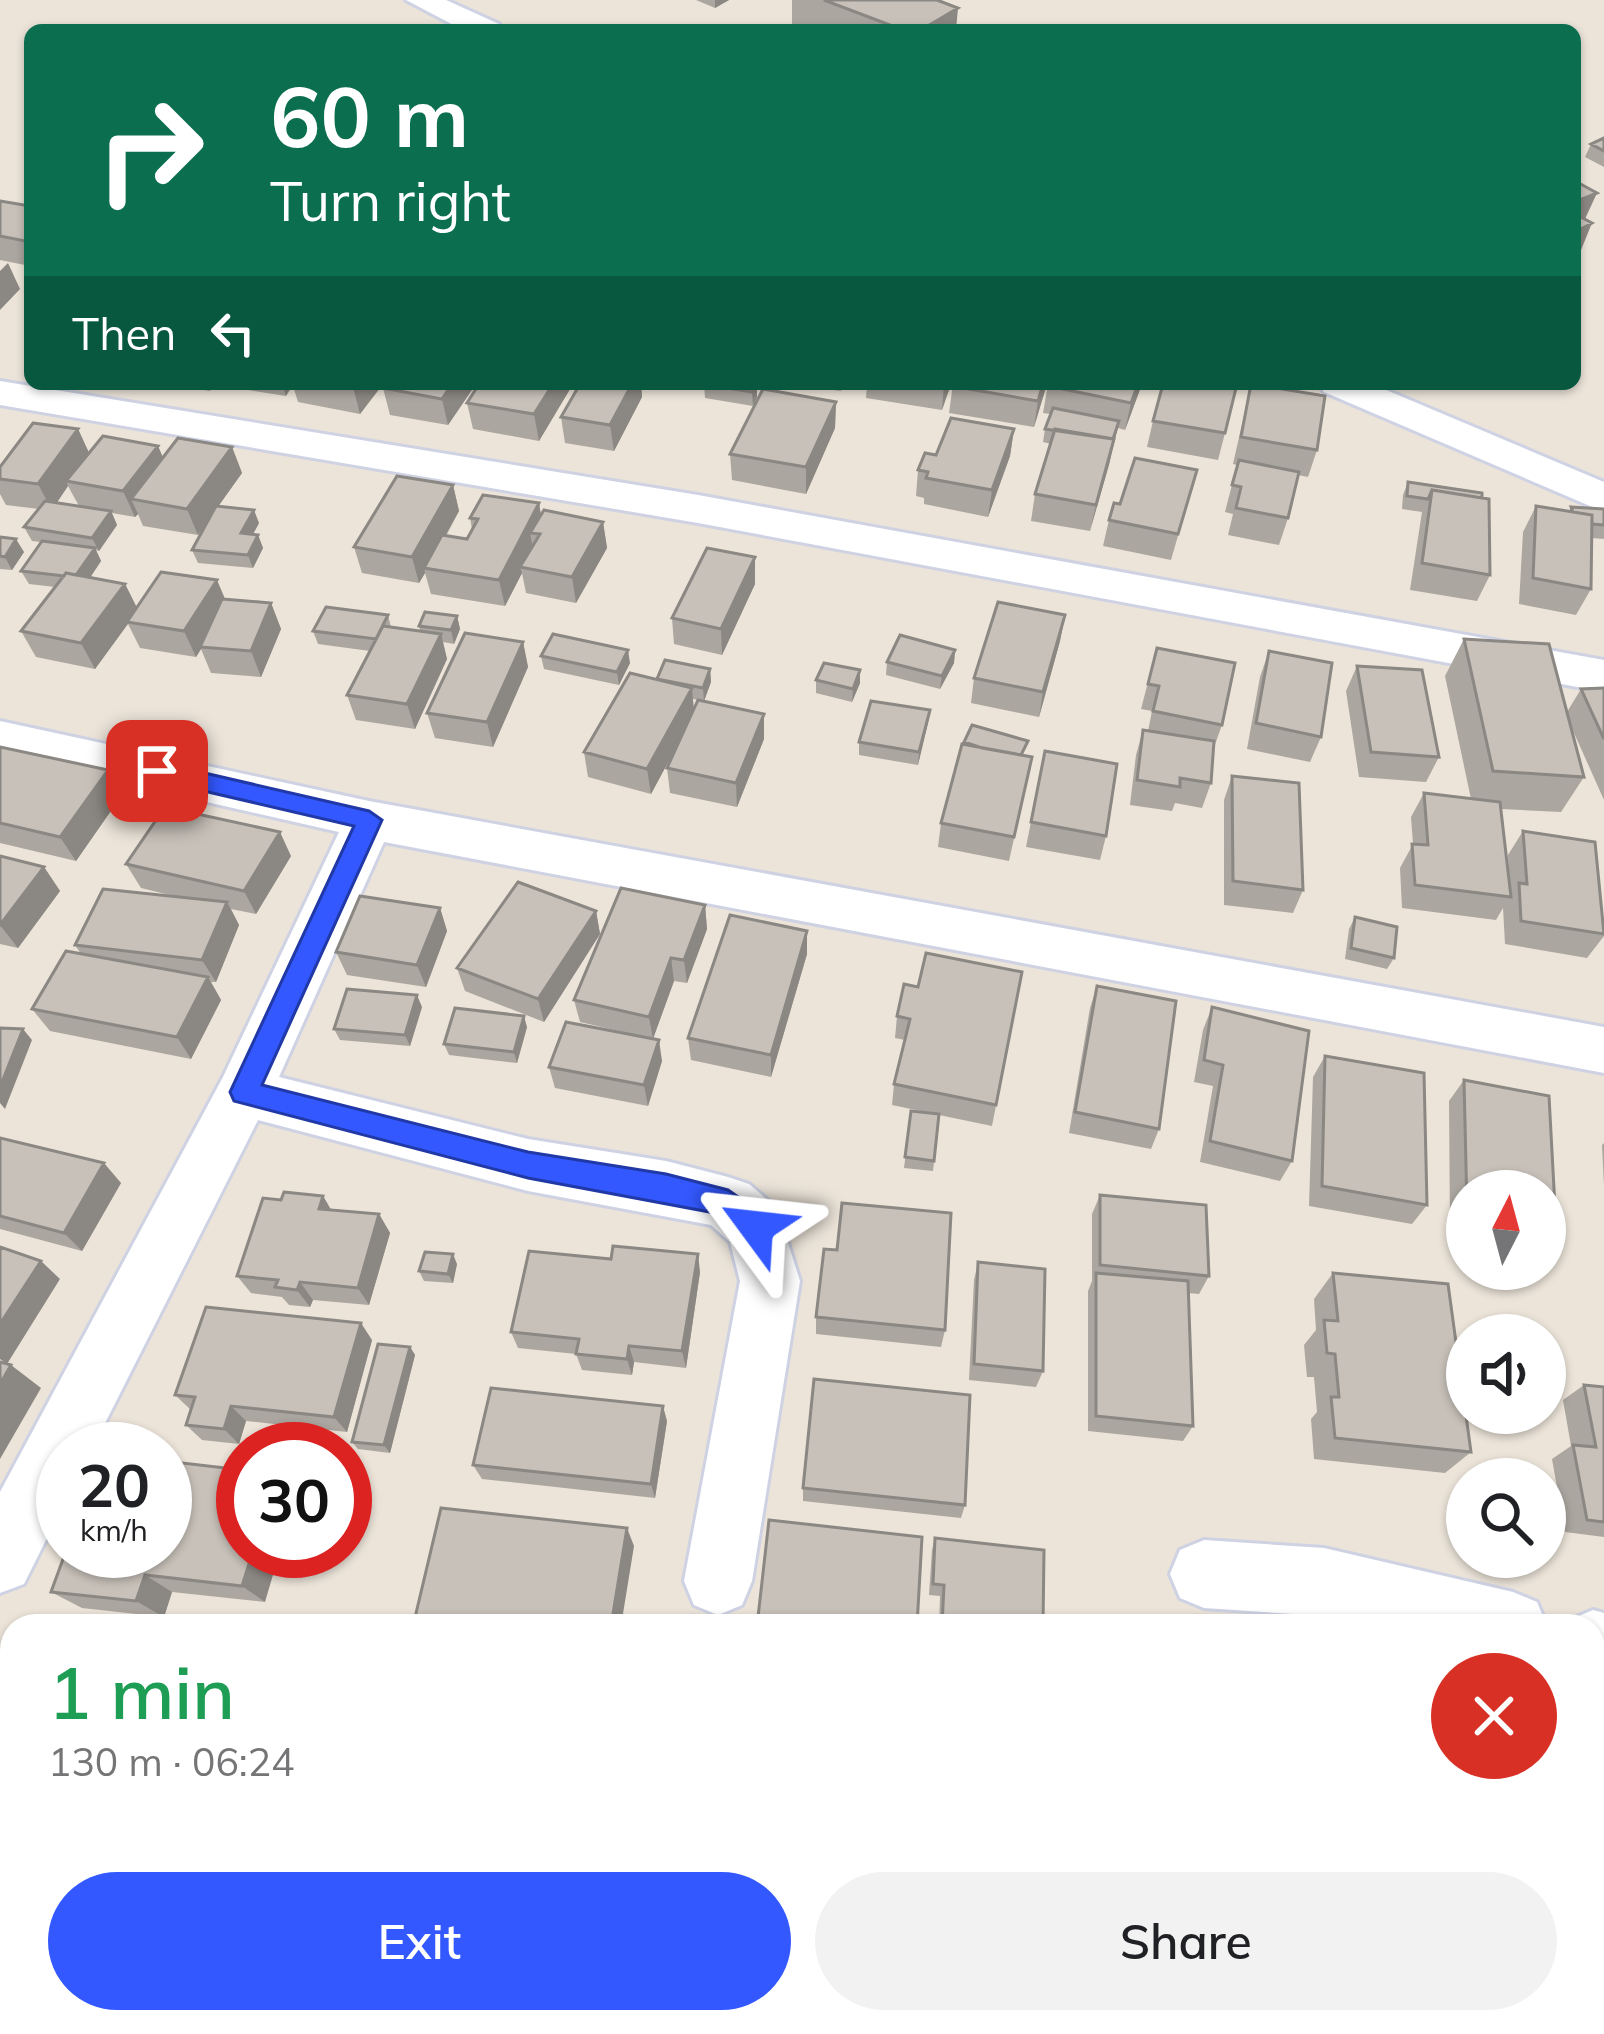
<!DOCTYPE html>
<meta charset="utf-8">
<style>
:root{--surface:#fff;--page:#f2f2f2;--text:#202124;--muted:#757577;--accent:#3358ff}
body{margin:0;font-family:Mulish,sans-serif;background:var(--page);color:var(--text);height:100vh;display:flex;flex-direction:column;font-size:45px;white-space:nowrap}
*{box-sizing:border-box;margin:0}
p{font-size:39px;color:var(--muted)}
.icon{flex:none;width:66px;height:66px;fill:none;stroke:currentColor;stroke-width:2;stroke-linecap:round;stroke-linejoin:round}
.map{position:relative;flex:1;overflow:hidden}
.details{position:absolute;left:0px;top:1614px;width:1605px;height:420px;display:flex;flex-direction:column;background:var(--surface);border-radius:36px 36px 0 0;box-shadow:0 3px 9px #0004}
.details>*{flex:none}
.hud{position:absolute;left:24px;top:24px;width:1557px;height:366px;border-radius:18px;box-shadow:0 3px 9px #0004;background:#0b6e4f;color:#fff;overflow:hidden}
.needle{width:78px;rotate:6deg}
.controls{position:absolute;left:1446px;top:1170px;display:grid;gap:24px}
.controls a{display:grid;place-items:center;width:120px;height:120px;border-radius:50%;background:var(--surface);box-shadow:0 3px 9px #0004;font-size:60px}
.speed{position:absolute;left:36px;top:1422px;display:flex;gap:24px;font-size:60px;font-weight:700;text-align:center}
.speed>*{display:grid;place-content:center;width:156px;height:156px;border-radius:50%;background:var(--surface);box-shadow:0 3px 9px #0004;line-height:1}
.speed small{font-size:30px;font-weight:400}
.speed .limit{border:18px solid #d22;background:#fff;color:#111}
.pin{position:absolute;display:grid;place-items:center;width:102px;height:102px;color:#fff;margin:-51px;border-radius:24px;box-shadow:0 6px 18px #0006}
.me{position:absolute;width:132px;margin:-66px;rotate:300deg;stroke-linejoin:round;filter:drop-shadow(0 0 9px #0008)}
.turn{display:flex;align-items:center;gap:42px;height:252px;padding:0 48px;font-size:54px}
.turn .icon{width:156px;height:156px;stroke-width:2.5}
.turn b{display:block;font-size:84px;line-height:102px}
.then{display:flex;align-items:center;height:114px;padding:0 48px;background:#0003;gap:24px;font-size:45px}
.round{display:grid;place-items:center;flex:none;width:126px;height:126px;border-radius:63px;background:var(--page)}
.overview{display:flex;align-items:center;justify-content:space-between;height:204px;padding:0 48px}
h1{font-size:72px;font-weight:600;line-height:90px;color:#1e9e55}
.button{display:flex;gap:24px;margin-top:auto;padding:24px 48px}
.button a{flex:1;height:138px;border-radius:72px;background:var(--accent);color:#fff;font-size:48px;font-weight:600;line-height:138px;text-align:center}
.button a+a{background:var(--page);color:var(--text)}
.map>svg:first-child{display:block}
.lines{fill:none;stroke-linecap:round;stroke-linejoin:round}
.street-casing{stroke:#ced2e3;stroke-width:6}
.street{fill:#fff;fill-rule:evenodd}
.wall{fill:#aba69f;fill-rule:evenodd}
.shaded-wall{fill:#8b8782}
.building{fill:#c7c1b9;stroke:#8b8782;stroke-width:3}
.route{fill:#3358ff;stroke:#2139a6;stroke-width:3}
</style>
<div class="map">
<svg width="1604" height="2034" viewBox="0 0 1604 2034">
<rect width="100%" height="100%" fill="#ece4d9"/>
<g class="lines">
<defs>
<path id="street" d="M406,0H446L499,24L503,30H463Z
M0,381L698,495L1604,660V692L698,523L0,405Z
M1318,384H1372L1604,482V512L1324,392Z
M0,721L369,801L1604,1027V1073L384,842L279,1077L528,1139L666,1161L728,1177L749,1184L777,1208L800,1281L752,1581L742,1605L718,1615L694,1605L684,1581L740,1281L730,1242L711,1225L528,1191L258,1120L92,1449H63V1506L24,1584L0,1593V1492L223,1077L339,832L0,755Z
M1204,1540L1324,1548L1513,1592L1537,1602L1547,1626H1368L1324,1616L1204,1608L1180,1598L1170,1574L1180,1550Z
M1593,1610L1604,1613V1681L1593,1678V1626H1566L1569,1620Z"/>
</defs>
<!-- street casing -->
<use href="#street" class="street-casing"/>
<!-- street -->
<use href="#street" class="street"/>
</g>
<!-- wall -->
<path class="wall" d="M696,0H729L715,8Z
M792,0H937L956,30H806L792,25Z
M1604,138V167L1585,157L1591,144Z
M0,201L30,206V266L0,260Z
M168,384H216L210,391Z
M235,384H383L360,414L298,402L293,386L286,396L236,388Z
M476,384L448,425L390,415L383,388Z
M479,384H573L539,441L473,429L467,403Z
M580,384H641L642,397L614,451L565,443L561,417Z
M704,384H757V397L753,406L705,398Z
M788,384H844L841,391Z
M867,384H951L942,410L866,398Z
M953,384H1047L1034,427L949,413Z
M1048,384H1142L1125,430L1118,428L1090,531L1031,521L1035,494L1051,444L1043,442L1045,429L1051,414L1043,413Z
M1251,384L1317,450L1308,477L1298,475L1288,518L1279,545L1228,535L1233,514L1225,512L1237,465L1233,464Z
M836,402L835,428L806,494L732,480L730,454Z
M1153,421L1225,433L1218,460L1147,447Z
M78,429L89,453L158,446L163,458L232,447L242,473L218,506L259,523L253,534L258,535L263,548L253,568L198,563L192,550L206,523L198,535L143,526L138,514L135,517L112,513L117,525L99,551L96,550L101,561L90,578L125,584L137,608L225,600L271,603L281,629L261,677L211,673L201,649L196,657L140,648L128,624L95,669L36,657L21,631L55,587L29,584L21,571L41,542L32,541L24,527L39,509L6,505L0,494V467ZM68,486L79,506L56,503Z
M1014,429L1010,456L988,517L924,504V498L916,496L918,470L936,455Z
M1197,470L1171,560L1103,546L1109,520L1120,504Z
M1408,482L1482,493L1490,575L1477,601L1410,590L1422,512L1402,509L1403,495Z
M453,485L459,511L446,536L467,539L472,529L470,518L539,503L541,515L603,522L607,548L576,603L526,593L522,573L505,606L431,594L425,573L419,583L362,573L354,547Z
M1536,506L1569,511L1571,507L1604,509V539L1592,538L1591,589L1576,615L1519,604L1523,532Z
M0,537L24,552L12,570L0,569Z
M755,557V584L722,655L674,644L672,618Z
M388,615L391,627L420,631L419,626L457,616L460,629L454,644L443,642L447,659L415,729L356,720L347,695L370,651L318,644L313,631Z
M1065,615L1060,641L1039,717L971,703L974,678Z
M1464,639L1567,712L1581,689L1604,688V800L1570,724L1584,777L1561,812L1501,809L1509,884L1508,855L1523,831L1604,927V936L1587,958L1505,944L1503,908L1496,920L1402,908L1400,868L1413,844L1411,817L1424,793L1471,799L1445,676Z
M523,642L528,667L493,747L435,738L427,713Z
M1157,648L1222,725L1213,750L1211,783L1202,808L1175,803L1172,811L1130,805L1136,755L1143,730L1148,731L1152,711L1141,709Z
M955,650L954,663L940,689L886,675L887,662Z
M1269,651L1321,737L1310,762L1247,749L1260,677Z
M541,656L630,663L619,685L544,669Z
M1357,666L1439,757L1426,782L1359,777L1346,691Z
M710,669L711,682L704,701L693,699L694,710L764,739L737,807L670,793L667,768L682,736L651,794L588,777L584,752L657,680Z
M816,680L860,683L852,702L816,693Z
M930,710L918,765L859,755V742Z
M972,725L1025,756L1032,757L1009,861L938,847L941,823L964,745Z
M0,747L108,770L122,795L76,861L0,843Z
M1045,751L1106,836L1100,860L1026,847Z
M1232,776L1303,890L1293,913L1224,905V800Z
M0,856L44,867L60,891L18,948L0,944Z
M291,856L256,914L231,909L239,925L216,982H211L221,1000L191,1059L50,1031L32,1009L81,954L75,945L178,897L141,888L126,864Z
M705,905L707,929L687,983L674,981L653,1038L662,1061L648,1106L555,1088L549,1067L636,1035L580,1022L574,1000Z
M440,908L447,931L426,987L347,975L336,952Z
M596,911L600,934L544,1022L465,991L457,968Z
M1355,917L1394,958L1387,969L1345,959L1349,929Z
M807,954L771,1077L691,1060L688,1038Z
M1022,972L992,1126L939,1115L933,1171L904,1168L911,1111L935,1114L892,1105L894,1084L905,1040L895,1038L897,1016L918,987Z
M1097,986L1159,1129L1151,1149L1069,1133L1090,1008Z
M422,1007L410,1046L340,1040L334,1029Z
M1212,1007L1292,1161L1280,1181L1200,1162L1213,1086L1194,1082L1203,1030Z
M527,1027L517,1063L449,1055L444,1044Z
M1325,1056L1427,1205L1412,1224L1309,1206L1313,1077Z
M1464,1080L1549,1096L1556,1226L1545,1237V1191H1467V1231L1450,1228L1449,1101Z
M0,1138L121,1183L82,1251L0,1229Z
M1604,1143V1186L1602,1145Z
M1100,1195L1209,1276L1199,1294L1188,1293L1193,1426L1183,1441L1088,1431V1291L1092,1281V1214Z
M323,1196L331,1210L379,1214L390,1233L369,1305L313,1300L310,1307L289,1305L282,1297L251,1293L237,1276L281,1200Z
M837,1250L945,1330L941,1347L816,1334V1317Z
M978,1262L1043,1371L1036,1387L969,1380L974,1280Z
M457,1264L453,1283L424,1281L419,1271Z
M700,1272L686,1368L634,1362L632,1375L582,1370L576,1354L518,1348L511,1332Z
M1333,1273L1471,1452L1445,1473L1314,1459L1311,1419L1317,1412L1314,1377H1307L1304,1345L1316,1330L1314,1299Z
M372,1340L347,1432L246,1421L239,1444L202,1440L186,1425L191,1410L175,1395Z
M410,1347L415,1355L390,1453L358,1449L352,1442Z
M1584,1385L1604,1387V1537L1565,1532L1552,1459L1571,1446L1563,1400Z
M667,1421L655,1498L482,1479L473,1465Z
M243,1470L265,1602L172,1592L164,1617L82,1608L51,1592Z
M803,1488L965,1505L961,1518L803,1501Z
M935,1538L1043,1626H939L940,1596L929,1595L932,1550Z
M1047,2022H1163L1162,2034H1046Z
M1176,2022H1319V2034H1176Z
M1504,2022H1593L1604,2034H1505Z"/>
<!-- shaded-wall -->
<path class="shaded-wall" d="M715,0H729L715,8Z
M958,8L956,30H921Z
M1597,193L1585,219L1575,224V202Z
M1592,223L1581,250L1575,252V232Z
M8,263L20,289L0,310V271Z
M282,384H292L286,396Z
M355,384H383L360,414L353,387Z
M452,384H476L448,425L442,399Z
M553,384H573L539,441L534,414Z
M632,384H641L642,397L614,451L610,425Z
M757,384V397L753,406L752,392Z
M944,384H951L942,410Z
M1043,384H1047L1034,427L1038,401Z
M1138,384H1142L1125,430L1131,403Z
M836,402L835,428L806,494V467Z
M1119,421L1109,465L1090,531L1111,442Z
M78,429L90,455L66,481L68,486L52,510L38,484Z
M1014,429L1010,456L988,517L992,490Z
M158,446L169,472L131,499L138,514L135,517L123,491Z
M232,447L242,473L198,535L187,509Z
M453,485L459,511L427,568H424L425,573L419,583L412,557Z
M539,503L543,530L540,534L530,533L533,549L520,567L522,573L505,606L499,580Z
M254,510L259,523L246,547L241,533Z
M111,511L117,525L99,551L92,538Z
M603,522L607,548L576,603L572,577Z
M258,535L263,548L253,568L248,555Z
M16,539L24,552L12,570L5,557Z
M95,548L101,561L81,591L74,578Z
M755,557V584L722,655L721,629Z
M217,580L228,606L196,657L184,631Z
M125,584L138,610L95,669L81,643Z
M271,603L281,629L261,677L251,651Z
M1065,615L1060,641L1039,717L1043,692Z
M457,616L460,629L454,644L451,630Z
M441,634L447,659L415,729L407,704Z
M523,642L528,667L493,747L487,722Z
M628,650L630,663L619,685L617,672Z
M955,650L954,663L940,689L942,676Z
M710,669L711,682L704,701L703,688Z
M860,670V683L852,702L853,689Z
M692,688L694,714L651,794L647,769Z
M930,710L928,723L918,765L919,752Z
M764,714V739L737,807L736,783Z
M108,770L122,795L76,861L60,837Z
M280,832L291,856L256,914L244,891Z
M44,867L60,891L18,948L0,925Z
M227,902L239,925L216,982L202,960Z
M705,905L707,929L687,983L684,960Z
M440,908L447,931L426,987L417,965Z
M596,911L600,934L544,1022L538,999Z
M807,931V954L771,1077V1055Z
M671,958L674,981L653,1039L649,1017Z
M208,977L221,1000L191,1059L177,1037Z
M417,995L422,1007L410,1046L405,1035Z
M524,1016L527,1027L517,1063L514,1052Z
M23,1029L32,1040L5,1109L0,1103V1087Z
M659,1040L662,1061L648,1106L644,1085Z
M104,1163L121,1183L82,1251L64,1233Z
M323,1196L334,1215L319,1209Z
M379,1214L390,1233L369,1305L358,1288Z
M453,1254L457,1264L453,1283L448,1274Z
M698,1254L700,1272L686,1368L682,1351Z
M41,1261L60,1279L7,1364L0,1359V1324Z
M300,1282L313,1300L310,1307L297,1290Z
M361,1323L372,1340L347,1432L334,1417Z
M629,1346L634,1362L632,1375L627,1359Z
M410,1347L415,1355L390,1453L384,1445Z
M11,1365L41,1388L0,1459V1384Z
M231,1406L246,1421L239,1444L224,1429Z
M663,1406L667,1421L655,1498L651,1484Z
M627,1528L634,1546L621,1626H611Z
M253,1551H280L265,1602L242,1586Z
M145,1575L172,1592L164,1617L136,1601Z
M559,2022H570L568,2034H557Z"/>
<!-- building -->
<path class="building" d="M824,0H937L958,8L921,30H903Z
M1604,138V151L1591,144Z
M1575,181L1597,193L1575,202Z
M0,201L30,206V242L0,236Z
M1575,214L1592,223L1575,232Z
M386,384H452L442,399L383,388Z
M479,384H553L534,414L467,403Z
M580,384H632L610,425L561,417Z
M704,384H757L752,392Z
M953,384H1043L1038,401L952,386Z
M1048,384H1138L1131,403L1048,386Z
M1163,384H1237L1225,433L1153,421Z
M1251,384L1325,396L1317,450L1241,437Z
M763,389L836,402L806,467L730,454Z
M1053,408L1119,421L1113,439L1045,429Z
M951,418L1014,429L992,490L926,478L928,472L918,470L925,453L936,455Z
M33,423L78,429L38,484L0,479V467Z
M1055,429L1114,439L1096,505L1035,494Z
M103,436L158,446L123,491L66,481Z
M178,438L232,447L187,509L131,499Z
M1135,458L1197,470L1178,534L1109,520L1114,503L1120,504Z
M1239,460L1299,472L1288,518L1236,508L1241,487L1232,485Z
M397,476L453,485L412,557L354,547Z
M1408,482L1482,493V498L1432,490L1428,499L1407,496Z
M1432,490L1489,499L1490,575L1422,563Z
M483,495L539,503L499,580L424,568L442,535L467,539L478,519L470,518Z
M45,501L111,511L92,538L24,527Z
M216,506L254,510L241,533L258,535L248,555L192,550Z
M1536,506L1592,515L1591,589L1533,578Z
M1571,507L1604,509V525L1592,524V515L1573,512Z
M544,510L603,522L572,577L520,567L540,534L530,533Z
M0,537L16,539L5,557L0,556Z
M42,541L95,548L76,575L66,573L64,576L21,571Z
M707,548L755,557L721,629L672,618Z
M161,572L217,580L184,631L127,622Z
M66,573L125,584L81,643L21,631Z
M222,599L271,603L251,651L200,647Z
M998,602L1065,615L1043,692L974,678Z
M326,607L388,615L376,639L313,631Z
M425,612L457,616L451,630L419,626Z
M383,626L441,634L407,704L347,695Z
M465,633L523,642L487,722L427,713Z
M553,634L628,650L617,672L541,656Z
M900,635L955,650L942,676L887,662Z
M1464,639L1549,644L1584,777L1493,771Z
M1157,648L1235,663L1222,725L1153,711L1159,686L1148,684Z
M1269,651L1332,663L1321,737L1256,723Z
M665,660L710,669L703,688L657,679Z
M824,663L860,670L853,689L816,680Z
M1357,666L1422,670L1439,757L1371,752Z
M630,673L692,688L647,769L584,752Z
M1604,688V739L1581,689Z
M698,700L764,714L736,783L667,768Z
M871,701L930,710L919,752L859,742Z
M972,725L1028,741L1021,755L982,748L964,742Z
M1143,730L1214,741L1211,783L1180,778V787L1137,780Z
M962,744L1032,757L1014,837L941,823Z
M0,747L108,770L60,837L0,823Z
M1045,751L1117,764L1106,836L1031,822Z
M1232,776L1299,783L1303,890L1233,881Z
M1424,793L1500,802L1511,897L1415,885L1412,844L1428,845Z
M165,807L280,832L244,891L126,864Z
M1523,831L1595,842L1604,934L1521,921L1519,883L1527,884Z
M0,856L44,867L0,925Z
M518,882L596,911L538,999L457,968Z
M621,888L705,905L684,960L671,958L649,1017L574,1000Z
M103,889L227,902L202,960L75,945Z
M360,896L440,908L417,965L336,952Z
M730,915L807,931L771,1055L688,1038Z
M1355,917L1397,927L1394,958L1351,948Z
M66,951L208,977L177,1037L32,1009Z
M926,953L1022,972L996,1105L894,1084L910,1019L897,1016L904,984L918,987Z
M1097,986L1176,1001L1159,1129L1075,1112Z
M347,989L417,995L405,1035L334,1029Z
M1212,1007L1309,1031L1292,1161L1210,1141L1223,1065L1204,1060Z
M455,1008L524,1016L514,1052L444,1044Z
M566,1022L659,1040L644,1085L549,1067Z
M0,1028L23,1029L0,1087Z
M1325,1056L1424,1073L1427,1205L1322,1186Z
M1464,1080L1549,1096L1556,1226L1545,1224V1191H1467V1209Z
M911,1111L939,1114L934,1161L905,1157Z
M0,1138L104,1163L64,1233L0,1216Z
M284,1192L323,1196L319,1209L379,1214L358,1288L300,1282L297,1290L275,1287L278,1280L237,1276L263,1198L281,1200Z
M1100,1195L1206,1205L1209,1276L1100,1265Z
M842,1203L951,1213L945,1330L816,1317L824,1249L837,1250Z
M613,1246L698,1254L682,1351L629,1346L627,1359L576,1354L579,1339L511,1332L529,1251L611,1259Z
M0,1247L41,1261L0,1324Z
M425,1252L453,1254L448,1274L419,1271Z
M978,1262L1045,1269L1043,1371L974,1364Z
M1096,1273L1188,1281L1193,1426L1096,1416Z
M1333,1273L1448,1284L1471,1452L1335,1438L1331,1397H1339L1335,1354L1327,1353L1324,1320L1338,1321Z
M206,1307L361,1323L334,1417L231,1406L224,1429L186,1425L195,1397L175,1395Z
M378,1344L410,1347L384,1445L352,1442Z
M0,1362L11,1365L0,1384Z
M814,1379L970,1395L965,1505L803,1488Z
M1584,1385L1604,1387V1522L1587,1520L1573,1445L1596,1447Z
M491,1388L663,1406L651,1484L473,1465Z
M165,1461L243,1470V1551H253L242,1586L145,1575L136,1601L51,1592L66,1551H165Z
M441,1508L627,1528L611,1626H413Z
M769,1520L922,1537L917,1626H757Z
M935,1538L1044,1550L1043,1626H942L944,1585L933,1584Z
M1065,1619L1111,1626H1065Z
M1593,1744L1604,1852V1952L1593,1949Z
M1593,1959L1604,1960V2034H1529L1528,2022H1593Z
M101,2022H559L557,2034H97Z
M1056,2022H1163L1162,2034H1054Z
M1195,2022H1319V2034H1194Z"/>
<!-- route -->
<path class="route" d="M157,762L369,811L382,820L262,1085L528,1152L666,1174L728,1190L767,1217L771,1227L767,1236L756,1240L720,1214L528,1178L234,1101L230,1092L354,826L148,778V765Z"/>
</svg>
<div class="controls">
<a><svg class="needle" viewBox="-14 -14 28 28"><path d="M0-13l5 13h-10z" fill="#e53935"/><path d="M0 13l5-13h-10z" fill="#757577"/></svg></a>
<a><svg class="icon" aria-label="sound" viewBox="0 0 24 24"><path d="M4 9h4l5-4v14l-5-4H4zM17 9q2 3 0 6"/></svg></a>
<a><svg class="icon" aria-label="search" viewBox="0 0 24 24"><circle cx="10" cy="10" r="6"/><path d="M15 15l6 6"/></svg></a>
</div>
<div class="speed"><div>20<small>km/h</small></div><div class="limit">30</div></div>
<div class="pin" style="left:157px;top:771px;background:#d93025"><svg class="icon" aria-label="arrive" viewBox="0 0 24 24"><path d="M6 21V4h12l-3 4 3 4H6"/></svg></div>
<svg class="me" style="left:756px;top:1227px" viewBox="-20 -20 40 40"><path d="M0-17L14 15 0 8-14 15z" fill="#3358ff" stroke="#fff" stroke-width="4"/></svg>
<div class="hud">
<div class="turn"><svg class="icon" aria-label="right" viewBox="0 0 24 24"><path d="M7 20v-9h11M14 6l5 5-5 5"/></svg><div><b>60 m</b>Turn right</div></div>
<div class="then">Then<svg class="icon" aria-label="left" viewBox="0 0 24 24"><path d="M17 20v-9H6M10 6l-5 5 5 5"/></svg></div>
</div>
<section class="details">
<div class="overview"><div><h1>1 min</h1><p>130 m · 06:24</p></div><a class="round" style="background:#d93025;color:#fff"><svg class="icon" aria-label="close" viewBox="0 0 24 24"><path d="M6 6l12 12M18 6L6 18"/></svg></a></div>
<div class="button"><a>Exit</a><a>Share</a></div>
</section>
</div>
